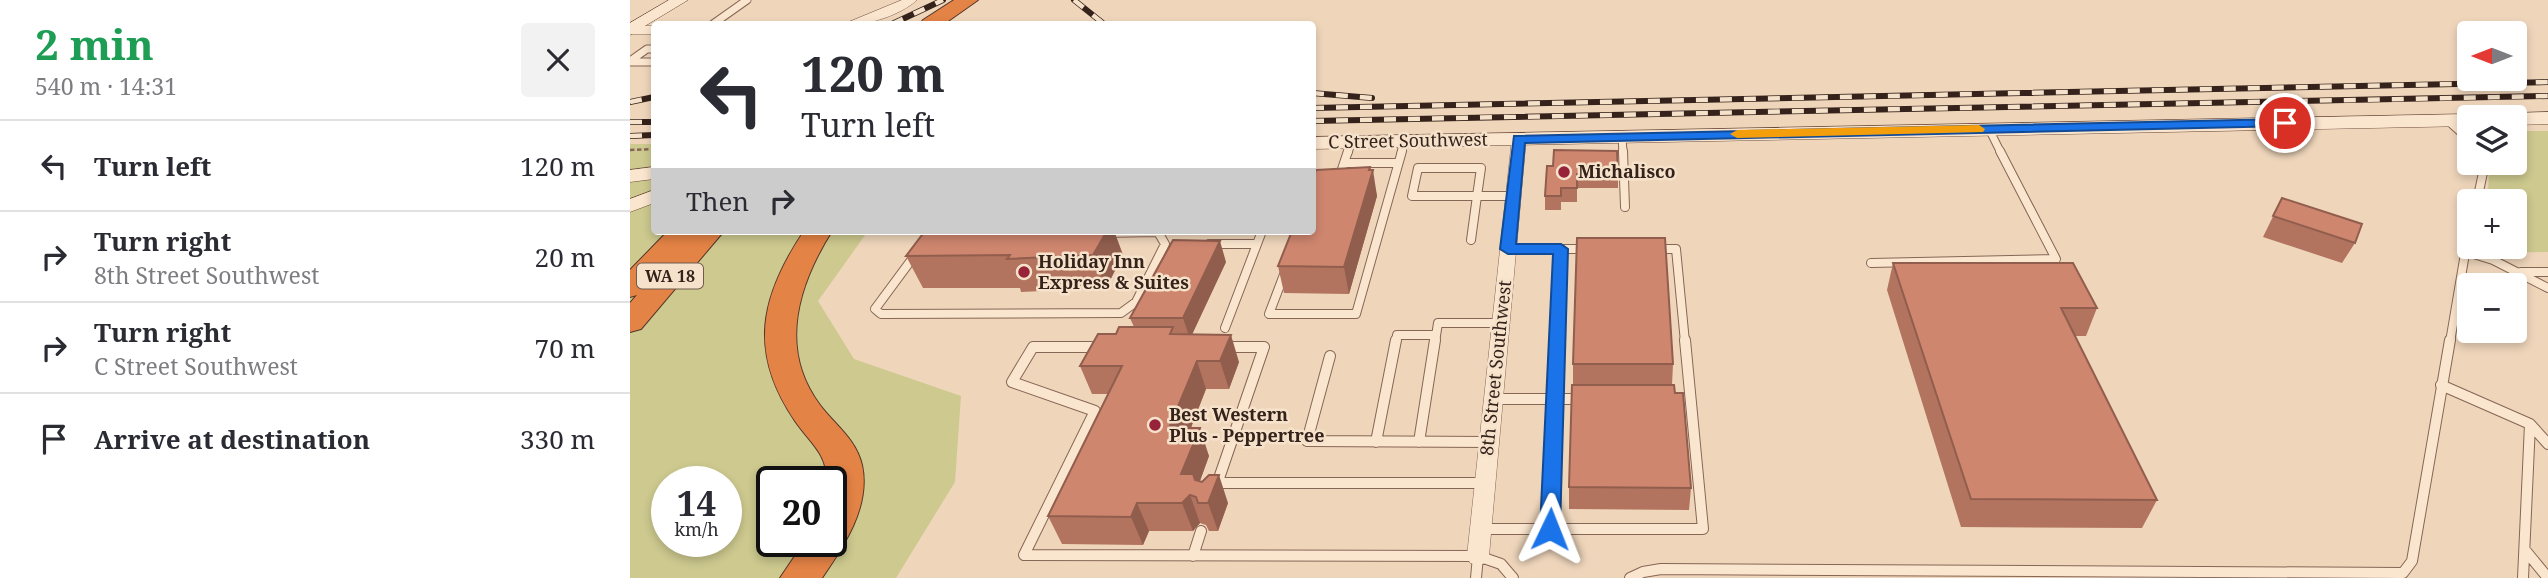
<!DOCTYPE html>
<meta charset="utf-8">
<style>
:root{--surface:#fff;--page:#f2f2f3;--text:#2b2b33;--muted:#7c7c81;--line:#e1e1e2}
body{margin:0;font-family:"Noto Serif",serif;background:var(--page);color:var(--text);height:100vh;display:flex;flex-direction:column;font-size:26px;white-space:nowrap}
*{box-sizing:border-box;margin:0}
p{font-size:23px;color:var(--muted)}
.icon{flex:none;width:38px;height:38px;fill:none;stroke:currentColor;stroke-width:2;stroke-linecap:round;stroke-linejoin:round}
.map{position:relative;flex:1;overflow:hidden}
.details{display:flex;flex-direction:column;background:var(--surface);width:630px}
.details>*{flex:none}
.banner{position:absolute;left:21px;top:21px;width:665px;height:214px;border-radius:7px;box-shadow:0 4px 10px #0003;background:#fff;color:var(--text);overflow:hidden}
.needle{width:46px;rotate:270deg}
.fabs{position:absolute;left:1827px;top:21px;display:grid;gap:14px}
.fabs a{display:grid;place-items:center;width:70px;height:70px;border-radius:7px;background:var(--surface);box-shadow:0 4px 10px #0003;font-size:35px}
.speed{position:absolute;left:21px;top:466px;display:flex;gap:14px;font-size:35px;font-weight:700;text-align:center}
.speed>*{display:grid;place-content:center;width:91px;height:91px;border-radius:50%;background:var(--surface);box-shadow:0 4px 10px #0003;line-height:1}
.speed small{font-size:18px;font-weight:400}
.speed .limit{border:4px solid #111;border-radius:10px;background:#fff;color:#111}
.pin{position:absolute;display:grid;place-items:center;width:60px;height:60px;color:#fff;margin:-30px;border:4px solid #fff;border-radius:50%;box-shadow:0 2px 7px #0007}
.me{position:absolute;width:77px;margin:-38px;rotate:2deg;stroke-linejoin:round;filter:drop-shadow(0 0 5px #0008)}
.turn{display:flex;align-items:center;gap:24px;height:147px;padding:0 35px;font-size:32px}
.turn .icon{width:91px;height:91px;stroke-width:2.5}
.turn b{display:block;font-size:49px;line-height:60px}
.then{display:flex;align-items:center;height:66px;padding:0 35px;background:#0003;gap:14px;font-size:26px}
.round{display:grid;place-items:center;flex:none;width:74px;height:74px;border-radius:7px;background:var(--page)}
.head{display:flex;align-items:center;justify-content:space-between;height:119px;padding:0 35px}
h1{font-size:42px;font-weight:700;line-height:52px;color:#1e9e55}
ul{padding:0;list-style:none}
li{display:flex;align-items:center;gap:21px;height:91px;padding:0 35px;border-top:2px solid var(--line)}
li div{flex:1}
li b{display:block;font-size:26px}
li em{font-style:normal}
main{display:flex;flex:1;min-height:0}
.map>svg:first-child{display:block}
.green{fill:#cdc98f;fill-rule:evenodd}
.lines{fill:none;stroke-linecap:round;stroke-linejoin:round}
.lane-far2-casing{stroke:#866655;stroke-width:9}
.lane-far1-casing{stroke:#866655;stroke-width:10}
.lane-casing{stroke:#866655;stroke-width:12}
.street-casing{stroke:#866655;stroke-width:1}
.secondary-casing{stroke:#684838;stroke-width:1}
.highway-casing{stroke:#53362a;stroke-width:2}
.path{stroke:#866655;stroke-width:2.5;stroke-dasharray:4.5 2.5;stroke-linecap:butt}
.lane-far2{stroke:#fae5ce;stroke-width:7}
.lane-far1{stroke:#fae5ce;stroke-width:8}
.lane{stroke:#fae5ce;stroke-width:10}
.street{fill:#fae5ce;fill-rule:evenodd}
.secondary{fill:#fae5ce;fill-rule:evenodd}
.highway{fill:#e48346;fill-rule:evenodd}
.rail-casing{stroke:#35221a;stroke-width:6}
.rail{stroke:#f6e2cb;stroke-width:4.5;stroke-dasharray:12;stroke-linecap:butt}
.wall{fill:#b2735f}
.shaded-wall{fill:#915e4e}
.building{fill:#cf866f;stroke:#915e4e;stroke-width:2}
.route{fill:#1a73e8;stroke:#114b97;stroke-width:2}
.slow{fill:#f59e0b}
.poi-dot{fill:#972338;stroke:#f6e2cb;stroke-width:2.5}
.labels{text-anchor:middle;stroke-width:5;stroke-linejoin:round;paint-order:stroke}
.shield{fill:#f6e2cb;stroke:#6f5c4f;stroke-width:2}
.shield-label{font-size:16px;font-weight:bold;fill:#35221a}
.street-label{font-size:18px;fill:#35221a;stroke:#f6e2cb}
.poi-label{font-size:18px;font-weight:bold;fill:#35221a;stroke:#f6e2cb;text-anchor:start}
</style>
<main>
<section class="details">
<div class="head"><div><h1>2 min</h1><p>540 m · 14:31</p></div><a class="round"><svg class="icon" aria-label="close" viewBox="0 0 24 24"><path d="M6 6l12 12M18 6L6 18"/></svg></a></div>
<ul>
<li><svg class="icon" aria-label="left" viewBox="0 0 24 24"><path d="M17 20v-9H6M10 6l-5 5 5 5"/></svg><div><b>Turn left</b></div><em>120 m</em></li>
<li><svg class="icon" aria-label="right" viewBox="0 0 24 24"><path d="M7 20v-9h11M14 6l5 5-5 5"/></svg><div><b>Turn right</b><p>8th Street Southwest</p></div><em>20 m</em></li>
<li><svg class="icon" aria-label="right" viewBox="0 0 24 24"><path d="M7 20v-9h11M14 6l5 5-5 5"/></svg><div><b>Turn right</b><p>C Street Southwest</p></div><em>70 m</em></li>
<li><svg class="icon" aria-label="arrive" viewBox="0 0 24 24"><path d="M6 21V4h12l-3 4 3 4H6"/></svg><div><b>Arrive at destination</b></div><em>330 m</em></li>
</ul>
</section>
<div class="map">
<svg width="1918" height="578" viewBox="0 0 1918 578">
<rect width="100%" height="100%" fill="#efd6bb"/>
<!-- green -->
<path class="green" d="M1885,131H1918V252L1858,253V247H1885V201H1858L1859,163H1885Z
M0,144H24V231H238L188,301L224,359L331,396L325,482L266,578H0ZM37,481H96V541H37ZM142,481H201V541H142Z"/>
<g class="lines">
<defs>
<path id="lane-far2" d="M83,24L117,0
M0,61L17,49H24
M0,62H24
M1817,120L1839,140
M1359,129L1371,153
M992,137L993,153
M718,153L721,143
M771,153L774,142"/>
<path id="lane-far1" d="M993,151L995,207
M714,163H768
M788,168H851L847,196H782Z
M709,178L718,151
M847,196H883
M1847,201L1855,163
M528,232L535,244L506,302L491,313L251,314L245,309L299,236Z
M841,240L847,196
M579,244H626
M878,249H957
M1024,249H1046L1055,342
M1834,251L1863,260L1918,288
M1241,263L1426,259L1370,151
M655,272L639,314H726L772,151
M1891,272H1918
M595,328L632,231
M766,342L767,335H806
M805,342L808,323H871
M927,342L931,249
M1820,342L1839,230"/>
<path id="lane" d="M471,347H403L382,382L465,411L394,555L848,556L871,564L883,578
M700,356L677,441L859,442
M1811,385L1900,424L1893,578
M863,399H953
M1900,424L1918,444
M746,442L766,340
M789,442L805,340
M588,483H855
M586,487L634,347H593
M852,529H1073L1055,340
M920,529L927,340
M1895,550L1918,578
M563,556L571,531
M846,578L848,556
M1000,578L1013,572L1031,569L1773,573L1782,561L1820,340"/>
<path id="street" d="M272,0H287C269,16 237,26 214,24Z
M0,26H24V34H0Z
M889,135L896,139L859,556L856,563L848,565L840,563L837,556L882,139Z"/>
<path id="secondary" d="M39,0H58L0,35V23Z
M1918,112V124L1885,125V117H1877L1885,113Z
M1839,114L1846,117H1839V126L682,149V137Z
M24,167V179L0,182V170Z
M24,190V203L0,212V199Z"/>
<path id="highway" d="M324,0H348L314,24H290L293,20Z
M38,231H94L11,329L0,332V303L7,295L0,297V270Z
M174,231H202C168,285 148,349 190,405C205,425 226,439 232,465C241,506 214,546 192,578H150L175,541H201V481H197C197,453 180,443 165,421C118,352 130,297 174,231Z"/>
</defs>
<!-- lane-far2 casing -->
<use href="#lane-far2" class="lane-far2-casing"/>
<!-- lane-far1 casing -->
<use href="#lane-far1" class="lane-far1-casing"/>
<!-- lane casing -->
<use href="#lane" class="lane-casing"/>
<!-- street casing -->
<use href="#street" class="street-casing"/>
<!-- secondary casing -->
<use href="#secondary" class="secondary-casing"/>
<!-- highway casing -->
<use href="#highway" class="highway-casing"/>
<!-- path -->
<path class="path" d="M0,150L24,149"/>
<!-- lane-far2 -->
<use href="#lane-far2" class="lane-far2"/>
<!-- lane-far1 -->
<use href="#lane-far1" class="lane-far1"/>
<!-- lane -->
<use href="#lane" class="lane"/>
<!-- street -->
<use href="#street" class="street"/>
<!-- secondary -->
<use href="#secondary" class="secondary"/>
<!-- highway -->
<use href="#highway" class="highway"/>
<defs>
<path id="rail" d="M444,0L474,24
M262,24L313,0
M682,93L742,98
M0,102L24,97
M682,108L1918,82
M682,121L1918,96
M0,122H24
M0,136L24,135"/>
</defs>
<!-- rail casing -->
<use href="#rail" class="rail-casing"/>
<!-- rail -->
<use href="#rail" class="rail"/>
</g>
<!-- wall -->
<path class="wall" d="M917,166L988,174V188H947V202H931V210H915V196Z
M740,167L747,196L719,294L654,293L648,266Z
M1652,198L1725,243L1712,263L1633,237Z
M295,231H484L493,255L476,288L391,292L390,288H293L276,256Z
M596,262L562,334L609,362L599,389H576L561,428L579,456L570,481L598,503L588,531H579L576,525L570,523L563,531H519L513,545L432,544L418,516L478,394H462L450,366L486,334L504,327L500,318Z
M1263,263L1467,308L1456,336H1445L1527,500L1512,528L1331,527L1257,290Z
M943,364H1043L1042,385L1045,393L1061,488L1059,510L939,509V487L943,385Z"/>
<!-- shaded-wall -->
<path class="shaded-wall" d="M740,167L742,176L743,170L747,196L719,294L714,267Z
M477,231H484L493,255L476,288L463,255Z
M590,241L596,262L560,339L553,318Z
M601,335L609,362L599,389L590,361Z
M567,361L576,389L550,455L539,428Z
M570,428L579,456L564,497L560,495L570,523L563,531L552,503L551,474Z
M589,475L598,503L588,531L578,503Z
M507,503L519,531L513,545L501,517Z"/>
<!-- building -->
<path class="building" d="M924,150L987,151L988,174H947V188H931V196H915L917,166H923Z
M740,167L739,170H743L714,267L648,266L662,231H682V178L686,170Z
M1652,198L1732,224L1725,243L1643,216Z
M295,231H477L463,255L377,259L380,255L276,256Z
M947,238H1035L1043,364H943Z
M543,240L590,241L553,318H500Z
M1263,263H1443L1467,308H1431L1527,500L1341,499Z
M489,327H543L540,334L601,335L590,361H567L539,428H570L551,474H563L565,480L572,482L579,475H589L578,503H568L566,497L560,495L552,503H507L501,517L418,516L492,366H450L468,334H486Z
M942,385H1044L1045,393H1053L1061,488L939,487Z"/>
<!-- route -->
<path class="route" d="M1655,119L1662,123L1660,126L895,143L886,244H931L938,249L930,529L927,534L920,537L913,534L910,529L923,254H878L870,249L884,136Z"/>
<!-- slow -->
<path class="slow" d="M1349,125L1355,129L1353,132L1107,138L1100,134L1107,130Z"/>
<!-- markers -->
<g class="poi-dot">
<circle cx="934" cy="172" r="7"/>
<circle cx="394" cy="272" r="7"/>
<circle cx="525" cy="425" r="7"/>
</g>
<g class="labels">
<!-- shield labels -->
<rect class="shield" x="7" y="263.5" width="66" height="25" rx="5"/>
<g class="shield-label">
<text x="40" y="282">WA 18</text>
</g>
<!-- street labels -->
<g class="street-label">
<text transform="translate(778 141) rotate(-1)" y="6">C Street Southwest</text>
<text transform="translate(866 368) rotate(-84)" y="6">8th Street Southwest</text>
</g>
<!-- poi labels -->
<g class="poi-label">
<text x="948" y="178">Michalisco</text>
<text x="408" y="268">Holiday Inn<tspan x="408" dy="21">Express &amp; Suites</tspan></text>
<text x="539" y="421">Best Western<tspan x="539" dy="21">Plus - Peppertree</tspan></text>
</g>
</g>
</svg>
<div class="fabs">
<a><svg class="needle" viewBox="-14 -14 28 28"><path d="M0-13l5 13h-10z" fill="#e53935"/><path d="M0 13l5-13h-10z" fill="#7c7c81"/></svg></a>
<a><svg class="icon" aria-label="layers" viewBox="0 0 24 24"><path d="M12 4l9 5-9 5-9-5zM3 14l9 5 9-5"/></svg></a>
<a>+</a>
<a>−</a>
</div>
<div class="speed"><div>14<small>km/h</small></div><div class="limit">20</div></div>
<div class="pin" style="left:1655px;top:123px;background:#d93025"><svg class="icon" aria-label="arrive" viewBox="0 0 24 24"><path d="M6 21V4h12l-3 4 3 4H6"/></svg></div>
<svg class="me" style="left:920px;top:529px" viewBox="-20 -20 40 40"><path d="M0-17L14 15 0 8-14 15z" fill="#1a73e8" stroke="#fff" stroke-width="4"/></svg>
<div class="banner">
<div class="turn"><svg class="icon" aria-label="left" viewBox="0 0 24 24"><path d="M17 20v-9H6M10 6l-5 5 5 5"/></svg><div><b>120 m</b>Turn left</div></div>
<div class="then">Then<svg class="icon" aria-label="right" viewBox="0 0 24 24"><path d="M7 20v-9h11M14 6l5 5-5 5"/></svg></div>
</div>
</div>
</main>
